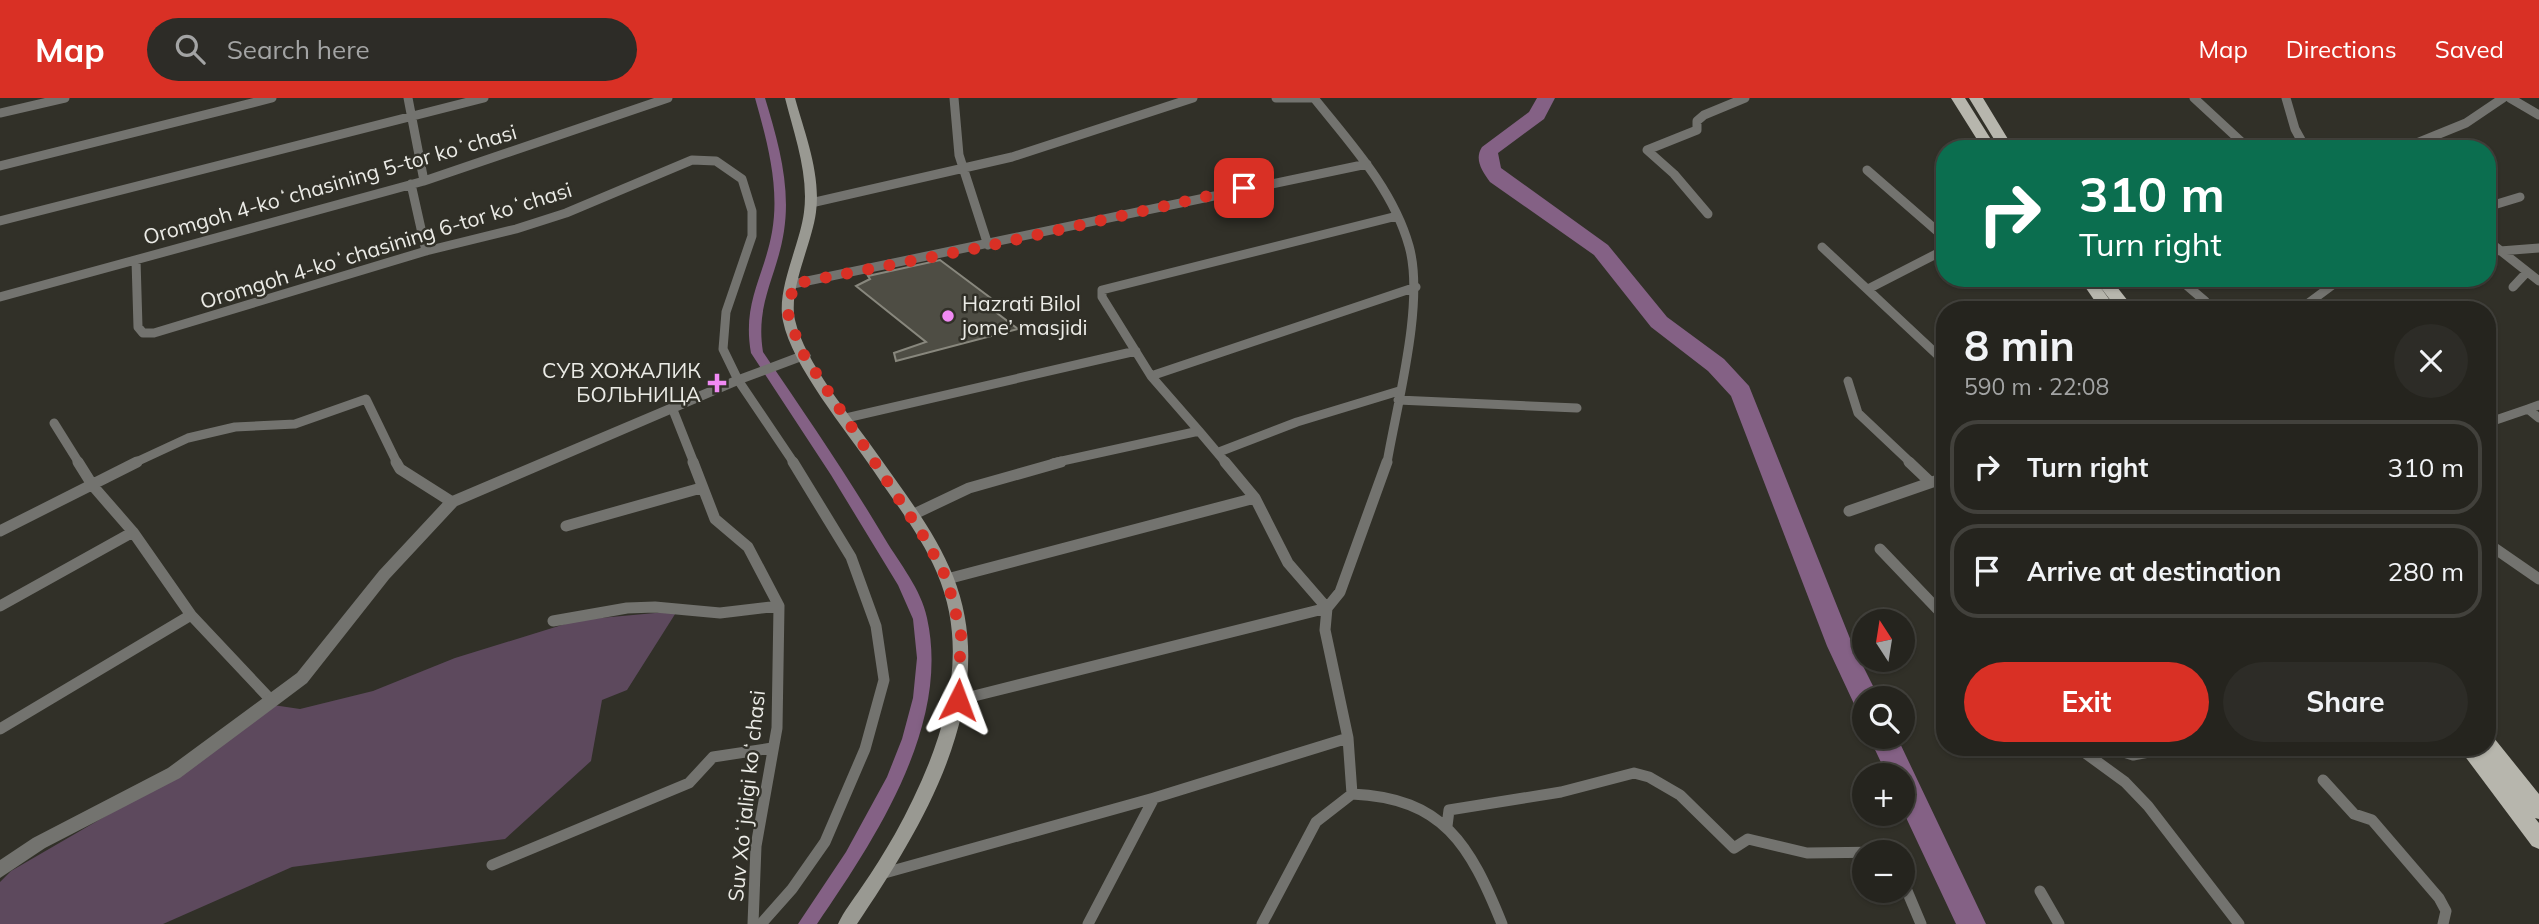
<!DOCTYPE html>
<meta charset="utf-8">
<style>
:root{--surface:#25241e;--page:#2d2c27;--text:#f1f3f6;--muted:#a3a4a4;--line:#42413c;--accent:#d93025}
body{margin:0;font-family:Mulish,sans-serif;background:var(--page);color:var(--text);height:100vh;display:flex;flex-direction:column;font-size:26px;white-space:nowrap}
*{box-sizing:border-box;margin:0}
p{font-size:23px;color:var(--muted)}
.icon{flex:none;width:38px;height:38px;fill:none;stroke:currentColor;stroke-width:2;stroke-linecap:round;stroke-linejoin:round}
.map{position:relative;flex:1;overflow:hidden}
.panel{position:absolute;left:1936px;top:203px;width:560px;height:455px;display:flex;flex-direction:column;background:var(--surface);border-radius:28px;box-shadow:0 2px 5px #0004,0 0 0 2px var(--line)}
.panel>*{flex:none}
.hud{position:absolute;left:1936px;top:42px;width:560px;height:147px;border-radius:28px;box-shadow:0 2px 5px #0004,0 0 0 2px var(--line);background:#0b6e4f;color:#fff;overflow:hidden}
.needle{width:46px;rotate:348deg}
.fabs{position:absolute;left:1852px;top:511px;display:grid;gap:14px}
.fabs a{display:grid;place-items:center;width:63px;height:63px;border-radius:50%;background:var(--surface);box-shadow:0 2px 5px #0004,0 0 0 2px var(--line);font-size:35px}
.pin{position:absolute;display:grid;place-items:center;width:60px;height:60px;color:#fff;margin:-30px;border-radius:14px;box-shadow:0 4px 10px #0006}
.me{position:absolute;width:77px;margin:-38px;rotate:3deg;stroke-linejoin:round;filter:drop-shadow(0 0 5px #0008)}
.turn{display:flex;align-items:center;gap:24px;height:147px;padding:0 28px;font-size:32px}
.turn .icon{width:91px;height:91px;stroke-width:2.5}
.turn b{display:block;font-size:49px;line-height:60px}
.round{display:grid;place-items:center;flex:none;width:74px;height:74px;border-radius:37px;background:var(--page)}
.headline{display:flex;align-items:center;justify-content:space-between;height:119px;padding:0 28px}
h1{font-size:42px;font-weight:700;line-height:52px}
.action{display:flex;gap:14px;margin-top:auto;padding:14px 28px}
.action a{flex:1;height:80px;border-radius:42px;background:var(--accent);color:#fff;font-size:28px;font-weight:700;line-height:80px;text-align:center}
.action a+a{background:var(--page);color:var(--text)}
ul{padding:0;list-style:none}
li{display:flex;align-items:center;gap:21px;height:94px;margin:0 14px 10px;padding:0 14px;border:4px solid var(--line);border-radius:28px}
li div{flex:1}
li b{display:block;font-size:26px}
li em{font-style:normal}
header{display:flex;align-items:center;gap:42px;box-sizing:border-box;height:98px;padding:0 35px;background:var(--accent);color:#fff}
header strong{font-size:33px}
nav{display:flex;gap:38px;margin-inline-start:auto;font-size:24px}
.search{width:490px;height:63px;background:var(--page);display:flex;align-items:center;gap:18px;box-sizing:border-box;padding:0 24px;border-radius:38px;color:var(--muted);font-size:26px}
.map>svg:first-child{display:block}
.green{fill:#5d495d}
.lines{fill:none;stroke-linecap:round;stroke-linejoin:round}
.canal{fill:#846185;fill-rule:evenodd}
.river{fill:#846185;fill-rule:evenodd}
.building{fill:#4e4d44;stroke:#88877d;stroke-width:2}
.minor-far1{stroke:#73736f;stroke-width:9}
.minor{stroke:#73736f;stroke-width:11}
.tertiary{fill:#73736f;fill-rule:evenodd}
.secondary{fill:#999992;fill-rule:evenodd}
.primary{fill:#b7b6ad;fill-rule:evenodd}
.route{stroke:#d93025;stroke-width:12;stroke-dasharray:0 21.6}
.poi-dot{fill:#f18af4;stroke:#313028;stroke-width:2.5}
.labels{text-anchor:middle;stroke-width:5;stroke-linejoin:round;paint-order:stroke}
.street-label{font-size:21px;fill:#ebebe6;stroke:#313028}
.poi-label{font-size:21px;fill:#ebebe6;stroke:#313028;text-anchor:start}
</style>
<header>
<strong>Map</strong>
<div class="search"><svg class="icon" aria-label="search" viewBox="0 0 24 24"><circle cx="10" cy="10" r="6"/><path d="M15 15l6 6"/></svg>Search here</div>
<nav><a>Map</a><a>Directions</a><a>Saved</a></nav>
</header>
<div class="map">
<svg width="2539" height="826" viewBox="0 0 2539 826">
<rect width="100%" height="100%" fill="#313028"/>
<!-- green -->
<path class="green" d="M677,513L627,592L602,602L591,663L505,741L292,769L163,826H0V784L11,773L173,679L273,607L300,611L373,593L455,560L578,522Z"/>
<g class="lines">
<!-- canal -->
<path class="canal" d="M755,0H765C778,43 791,88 784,133C777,179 755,205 763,254C805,316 847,377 885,441C900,466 921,491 927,520C951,627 875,741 817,826H798L846,754L887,679L902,641L913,600L917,560L913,521L898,487L831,377L751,255C742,205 764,179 772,134C780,89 767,43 755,0Z"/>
<!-- river -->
<path class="river" d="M1537,0H1555L1544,21L1498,55L1501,70L1608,147L1667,219L1724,261L1749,288L1853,548L1879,600H1864V611L1855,608L1827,548L1731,298L1708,273L1651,229L1594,157L1490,84C1482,73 1474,61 1482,49L1529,14Z
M1869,639H1897L1986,826H1956L1902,711V677H1887Z"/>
</g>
<!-- building -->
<path class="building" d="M940,162L992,201L985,206L1018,231L896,263L894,255L926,244L856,188L870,181L868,178Z"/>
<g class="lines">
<!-- minor-far1 -->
<path class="minor-far1" d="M408,0L424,83
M954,0L959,57L988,147
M1276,0H1314C1350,45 1393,91 1409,148C1425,204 1397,306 1387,365
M2194,0L2246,48
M2286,0L2295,31L2306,51
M2510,0L2539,17
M0,15L65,0
M2215,51L2302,44
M2402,51L2466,25L2503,0
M0,68L272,0
M1867,72L1944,139
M411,86L426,153
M811,105L1012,59L1193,0
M2487,109L2520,99
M1708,116L1674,76L1647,52L1697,32V23L1704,17L1745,0
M0,123L484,0
M2487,142L2539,183
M1822,149L1944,263
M2500,153L2539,150
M136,162L138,229L143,235H154L426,153L516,131L566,115L692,62L716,63L742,81L752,113V138L726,214L723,251L738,282L794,365
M2178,180L2205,203
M793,186L1367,66
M2513,189L2527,174
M1868,191L1944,152
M0,199L424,83L668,0
M2299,212L2342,180
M1151,278L1416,189
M1848,283L1858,315L1911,365
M1398,302L1577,310
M2539,307L2528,311L2539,320
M673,312L694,365
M846,320L1136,253
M54,325L79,365
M2487,325L2528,311
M1199,333L1226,365
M1219,354L1297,324L1399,293
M2487,360L2490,365
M134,365L188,340L235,329L295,326L366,301L397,365
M1053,365L1199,333L1151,278L1102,199V192L1397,118"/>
<!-- minor -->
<path class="minor" d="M396,364L400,371L452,404
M693,364L715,421L748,449L779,508L777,630L756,748L753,826
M1387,364L1340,494L1327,510L1325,532L1348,640L1352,696C1444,700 1470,747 1502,826
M1909,364L1929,383
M2487,390L2492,379L2489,364
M1849,413L1944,380
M910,418L969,390L1061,364
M566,428L701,390
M0,433L137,364
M133,434L191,517
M2487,445L2539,481
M1880,451L1944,518
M947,481L1255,400
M0,508L133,434L93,388L78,364
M553,523L627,510L655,509L720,515L779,508
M958,602L1327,510L1288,465L1255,400L1225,364
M0,631L191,517L271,602
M2077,649L2125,684L2148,708L2239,826
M2108,649L2133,657L2175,649
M2323,682L2354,716L2372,722L2439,800L2446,813L2443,826
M1447,728L1449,712L1561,694L1634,675L1649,679L1680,697L1734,750L1748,741L1807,755L1886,754
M492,767L689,685L713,659L772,650
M881,776L1154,700L1348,640
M1902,781L1921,826
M2040,793L2059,826
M761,826L792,791L825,744L865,651L884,582L876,528L851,459L793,364
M1088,826L1154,700
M1262,826L1316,724L1352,696"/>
<!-- tertiary -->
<path class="tertiary" d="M805,252L811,257L810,260L743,285L457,408L389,481L307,585L180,680L45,750L0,780V762L33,740L168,670L297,575L379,473L447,400L733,279Z"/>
<!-- secondary -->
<path class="secondary" d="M785,0H795C805,36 821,76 816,114C812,146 788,191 795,222C805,265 850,317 875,353C903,393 935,433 953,478C1002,600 923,728 857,826H838C844,813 853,802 861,790C873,773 884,755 895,736C938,658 975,563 937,475C921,437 895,405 873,372C846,332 792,268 783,223C776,191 800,147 804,114C809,76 794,36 785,0Z"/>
<!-- primary -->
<path class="primary" d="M1951,0H1965L1997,51H1983Z
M1969,0H1983L2014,51H2000Z
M2079,180H2094L2096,183L2095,180H2110L2135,212H2118L2098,186L2117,212H2101Z
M2487,637L2494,640L2539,696V721L2535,720L2539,725V751L2532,748L2458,649H2487Z"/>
</g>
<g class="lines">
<!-- route -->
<path class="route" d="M958,602L961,536L947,481L926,442L804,257L788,220L793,186L988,148L1244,90"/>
</g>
<!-- markers -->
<g class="poi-dot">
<circle cx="948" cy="218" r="7"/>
<path d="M713.5 274.5h7v7h7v7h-7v7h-7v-7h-7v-7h7z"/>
</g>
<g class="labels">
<!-- street labels -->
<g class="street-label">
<text transform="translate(330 87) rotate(-16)" y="7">Oromgoh 4-koʻchasining 5-tor koʻchasi</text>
<text transform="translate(386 148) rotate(-17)" y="7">Oromgoh 4-koʻchasining 6-tor koʻchasi</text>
<text transform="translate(747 698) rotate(-84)" y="7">Suv Xoʻjaligi koʻchasi</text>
</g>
<!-- poi labels -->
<g class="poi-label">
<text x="962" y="213">Hazrati Bilol<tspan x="962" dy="24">jome’ masjidi</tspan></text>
<text x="701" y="280" text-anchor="end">СУВ ХОЖАЛИК<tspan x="701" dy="24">БОЛЬНИЦА</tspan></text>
</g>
</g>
</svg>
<div class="fabs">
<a><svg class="needle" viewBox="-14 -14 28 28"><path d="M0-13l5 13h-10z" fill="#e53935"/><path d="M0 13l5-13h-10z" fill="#a3a4a4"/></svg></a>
<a><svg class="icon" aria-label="search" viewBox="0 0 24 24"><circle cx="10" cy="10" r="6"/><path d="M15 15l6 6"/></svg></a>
<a>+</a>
<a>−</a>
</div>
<div class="pin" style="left:1244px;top:90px;background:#d93025"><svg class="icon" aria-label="arrive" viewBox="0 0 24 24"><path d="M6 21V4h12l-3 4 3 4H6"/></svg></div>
<svg class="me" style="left:958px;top:602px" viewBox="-20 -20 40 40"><path d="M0-17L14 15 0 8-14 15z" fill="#d93025" stroke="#fff" stroke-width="4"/></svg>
<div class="hud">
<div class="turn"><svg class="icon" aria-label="right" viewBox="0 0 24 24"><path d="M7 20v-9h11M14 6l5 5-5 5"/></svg><div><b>310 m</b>Turn right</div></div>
</div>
<section class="panel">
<div class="headline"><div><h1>8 min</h1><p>590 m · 22:08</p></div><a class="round"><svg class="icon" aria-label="close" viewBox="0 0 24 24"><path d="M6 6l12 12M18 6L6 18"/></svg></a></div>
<ul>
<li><svg class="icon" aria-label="right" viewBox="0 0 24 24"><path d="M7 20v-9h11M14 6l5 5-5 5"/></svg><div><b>Turn right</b></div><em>310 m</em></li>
<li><svg class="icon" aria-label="arrive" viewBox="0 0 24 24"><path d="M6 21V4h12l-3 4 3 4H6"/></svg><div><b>Arrive at destination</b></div><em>280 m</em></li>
</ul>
<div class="action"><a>Exit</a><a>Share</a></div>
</section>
</div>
